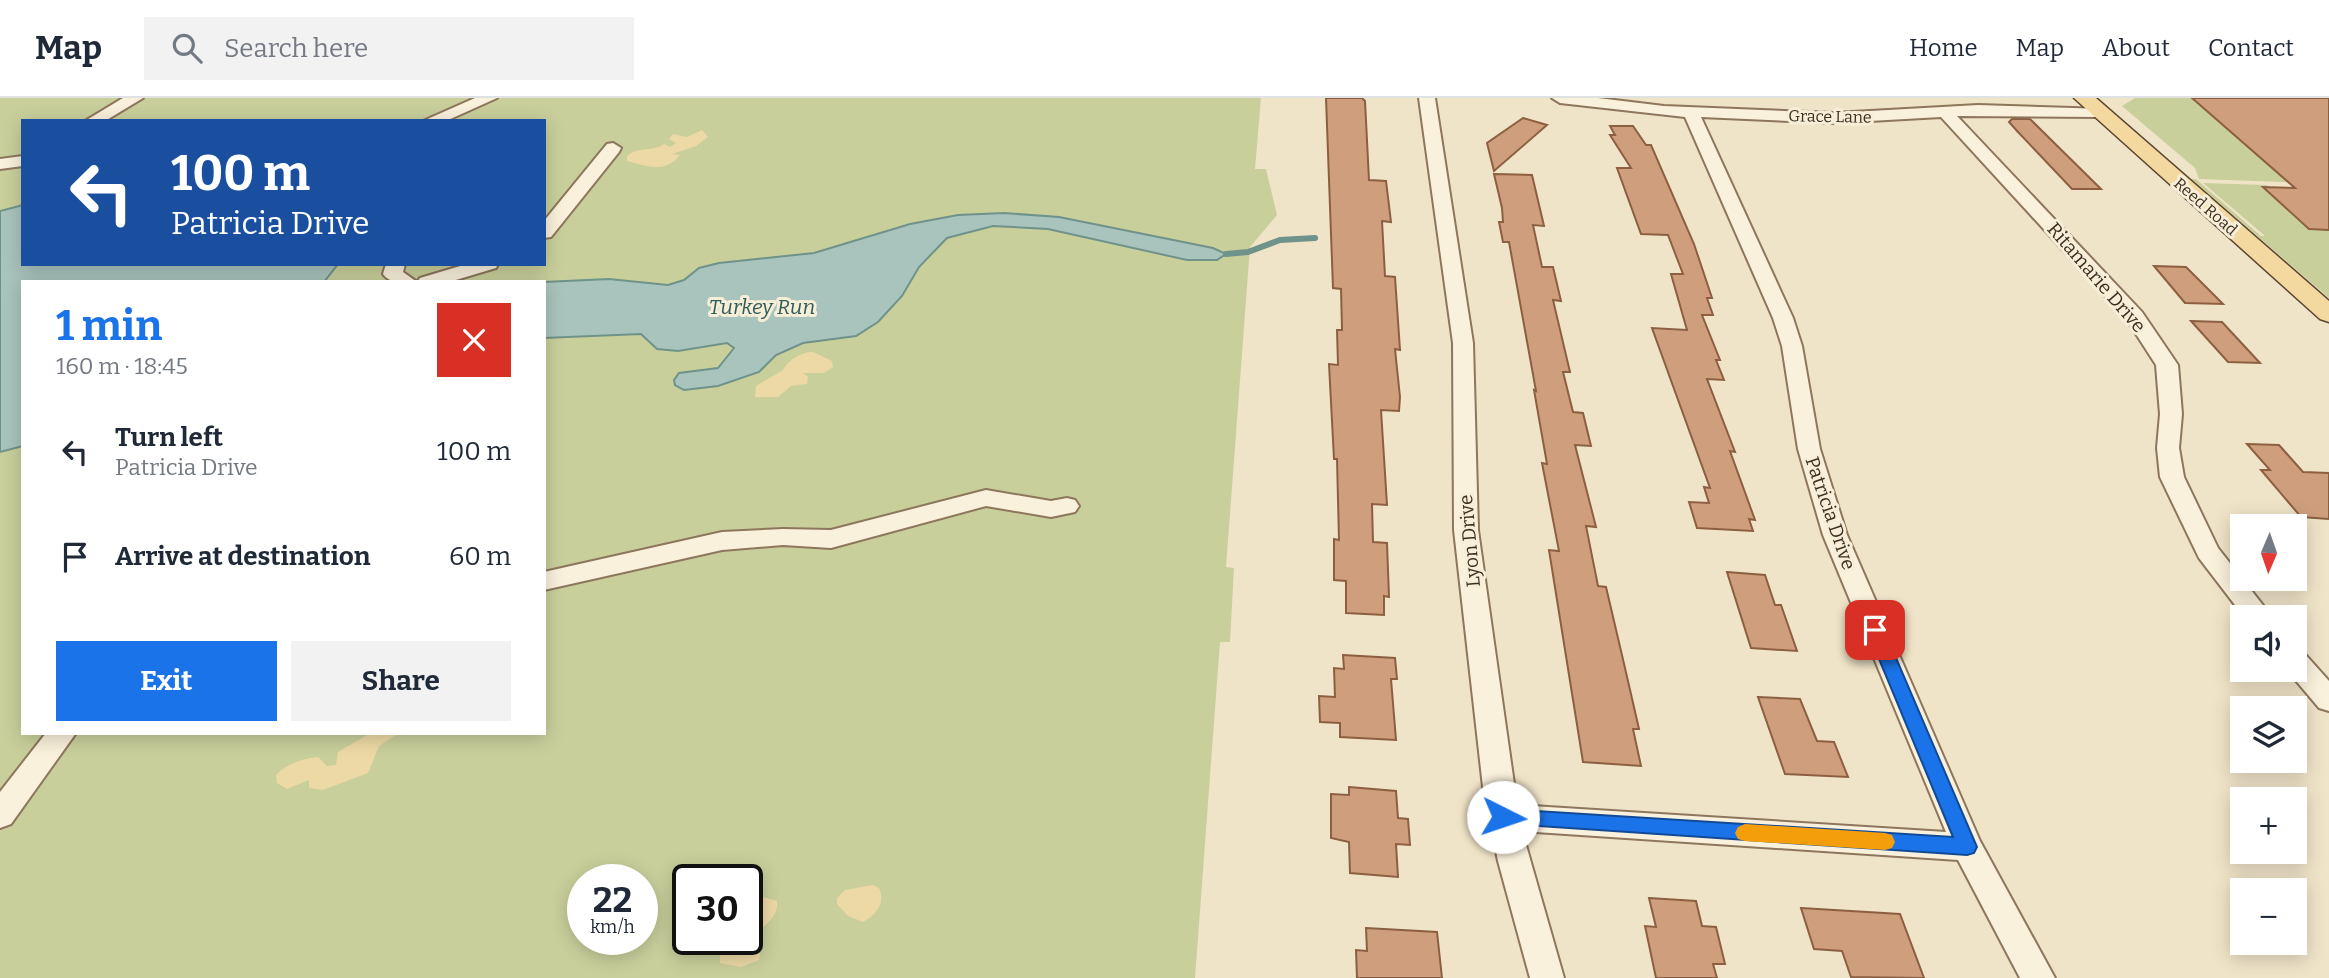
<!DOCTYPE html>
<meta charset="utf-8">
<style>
:root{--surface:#fff;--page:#f2f2f3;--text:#1f2937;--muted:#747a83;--line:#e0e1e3;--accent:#1a73e8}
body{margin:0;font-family:Bitter,serif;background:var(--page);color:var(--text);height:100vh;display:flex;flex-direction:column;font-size:26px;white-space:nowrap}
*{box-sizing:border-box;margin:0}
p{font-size:23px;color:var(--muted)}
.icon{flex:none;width:38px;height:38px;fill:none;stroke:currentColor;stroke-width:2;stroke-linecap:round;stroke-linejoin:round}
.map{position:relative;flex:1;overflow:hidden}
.panel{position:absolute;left:21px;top:182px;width:525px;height:455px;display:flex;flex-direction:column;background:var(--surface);border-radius:0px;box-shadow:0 4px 18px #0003}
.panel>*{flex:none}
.hud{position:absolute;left:21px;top:21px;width:525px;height:147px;border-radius:0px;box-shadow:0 4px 18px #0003;background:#1a4fa0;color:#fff;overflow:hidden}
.needle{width:46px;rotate:182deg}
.fabs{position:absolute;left:2230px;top:416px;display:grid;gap:14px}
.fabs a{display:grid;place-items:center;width:77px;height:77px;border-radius:0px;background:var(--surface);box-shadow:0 4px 18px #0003;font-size:35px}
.speed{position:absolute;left:567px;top:766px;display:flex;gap:14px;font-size:35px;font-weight:700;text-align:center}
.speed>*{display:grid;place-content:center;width:91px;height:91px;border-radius:50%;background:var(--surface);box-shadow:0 4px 18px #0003;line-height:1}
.speed small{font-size:18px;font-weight:400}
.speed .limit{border:4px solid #111;border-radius:10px;background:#fff;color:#111}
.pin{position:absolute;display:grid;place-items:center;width:60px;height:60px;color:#fff;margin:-30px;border-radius:14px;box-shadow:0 4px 10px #0006}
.me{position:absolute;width:77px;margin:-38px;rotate:94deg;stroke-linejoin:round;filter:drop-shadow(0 0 5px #0008)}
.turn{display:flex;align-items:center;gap:24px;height:147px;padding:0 35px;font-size:32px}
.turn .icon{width:91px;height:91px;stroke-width:2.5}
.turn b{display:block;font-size:49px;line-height:60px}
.round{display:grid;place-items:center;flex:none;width:74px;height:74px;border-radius:0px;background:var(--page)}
.headline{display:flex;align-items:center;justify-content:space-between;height:119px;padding:0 35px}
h1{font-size:42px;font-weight:700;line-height:52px;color:var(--accent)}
.primary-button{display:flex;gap:14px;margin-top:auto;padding:14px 35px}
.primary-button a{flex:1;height:80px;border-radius:0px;background:var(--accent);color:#fff;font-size:28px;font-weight:700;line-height:80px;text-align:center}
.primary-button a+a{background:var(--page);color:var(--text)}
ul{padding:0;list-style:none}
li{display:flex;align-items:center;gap:21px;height:105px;padding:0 35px}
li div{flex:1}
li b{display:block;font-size:26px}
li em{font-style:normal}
header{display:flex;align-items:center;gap:42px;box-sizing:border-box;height:98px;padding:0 35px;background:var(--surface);border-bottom:2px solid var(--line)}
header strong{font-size:33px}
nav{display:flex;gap:38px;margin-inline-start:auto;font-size:24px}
.search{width:490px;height:63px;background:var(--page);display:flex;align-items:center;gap:18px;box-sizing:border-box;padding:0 24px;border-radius:0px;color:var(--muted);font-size:26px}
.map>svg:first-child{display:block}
.green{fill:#c9cf9b;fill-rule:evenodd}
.sand{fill:#ecd9a5}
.water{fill:#a9c4bc;stroke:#6f938a;stroke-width:2}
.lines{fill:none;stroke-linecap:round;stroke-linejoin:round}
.stream{stroke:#6f938a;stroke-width:6}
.building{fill:#cf9f7d;stroke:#8d5f41;stroke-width:2}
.minor-casing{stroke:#8d765c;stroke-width:4}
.major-casing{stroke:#5b4430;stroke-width:3}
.minor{fill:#faf1dc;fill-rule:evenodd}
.major{fill:#f3d9a0;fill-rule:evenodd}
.route{fill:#1a73e8;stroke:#114b97;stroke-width:2}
.slow{fill:#f59e0b}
.labels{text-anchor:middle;stroke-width:6;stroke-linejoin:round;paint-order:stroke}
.far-street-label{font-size:16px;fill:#3d2e20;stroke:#f7eed8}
.street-label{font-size:19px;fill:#3d2e20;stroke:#f7eed8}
.water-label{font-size:21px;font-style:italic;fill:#2f5d5a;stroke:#f7eed8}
</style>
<header>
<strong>Map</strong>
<div class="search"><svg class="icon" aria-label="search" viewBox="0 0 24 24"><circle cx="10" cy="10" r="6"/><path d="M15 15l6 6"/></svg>Search here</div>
<nav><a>Home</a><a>Map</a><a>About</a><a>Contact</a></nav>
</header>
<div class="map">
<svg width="2329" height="880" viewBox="0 0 2329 880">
<rect width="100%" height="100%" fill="#f0e4c8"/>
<!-- green -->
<path class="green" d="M0,0H1261L1255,71H1266L1277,117L1250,149L1226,469L1234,470L1230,544H1220L1195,880H0ZM23,23H544V166H23ZM23,184H544V635H23ZM583,782H642V842H583ZM688,782H747V842H688Z
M2135,0H2192L2276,73L2310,85L2199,81L2195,70L2122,8Z
M2191,81H2196L2261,138H2265L2203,85L2267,87L2269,89L2264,90L2309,131L2329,132V200Z"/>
<!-- sand -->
<path class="sand" d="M702,32L708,39L696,48L672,56L680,57C665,76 647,68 627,63V58C638,48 654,54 664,46L670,49L676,45L669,41L673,36L687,39Z
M813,254L832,263L833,269L824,275H803L808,279L807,286L791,288L778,299H755L756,288L783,272C788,262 801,254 813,254Z
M353,635H399L379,648L368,675L323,692L309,690V682L287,691L277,685L276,677C286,666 304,660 318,659L327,668L336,667L338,654L367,637Z
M873,787L879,790C886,805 876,817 863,824L848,818L837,806V800L845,792Z
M763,799L777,803C779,822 761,828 751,841L760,857L759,862L741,869L720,865V842H747V805Z"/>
<!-- water -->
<path class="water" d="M23,107V166H338L324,184H23V348L0,354V113Z
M1004,115L1059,119L1213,150L1226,156L1217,162H1187L1048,131L993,128L947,140L919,169L902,198L878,224L856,238L803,245L776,257L759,274L718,288L684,292L675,287L674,282L679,275L718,270L734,250L727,245L678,253L657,251L641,236L544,240V184L609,181L668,187L684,182L699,170L719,165L814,155L910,126L958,117Z"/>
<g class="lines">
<!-- stream -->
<path class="stream" d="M1226,156L1248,154L1280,142L1315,140"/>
</g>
<!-- building -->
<path class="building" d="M1326,0H1362L1365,3L1369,82L1386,83L1391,124L1382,123L1385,178L1395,179L1400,252L1395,251L1400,299L1399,313L1381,312L1387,407L1372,406L1373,444L1387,445L1389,499L1384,498V517L1346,515V483L1334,482V441L1339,442L1337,361H1334L1329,266L1338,267L1337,232H1342L1341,191L1333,190Z
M2192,0H2329V132L2309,131L2263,89L2295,90Z
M1523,20L1547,27L1494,73L1487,45Z
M2012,21H2030L2101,91H2072L2018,34L2009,24Z
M1610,28H1633L1646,47H1651L1694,146L1712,200H1707L1713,217H1702L1720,262H1716L1724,282L1707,281L1735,354L1730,353L1755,422L1749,421L1753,433L1697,430L1689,404L1709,405L1704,389L1710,390L1652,230L1687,232L1671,176H1683L1668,137L1641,136L1617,70H1631L1610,37H1615Z
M1494,76L1532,77L1544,128L1533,127L1542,169H1553L1561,203L1553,202L1570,274H1563L1573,314L1583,315L1591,348L1575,347L1596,429L1586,428L1598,488L1606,489L1625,570L1639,631H1633L1641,668L1583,664L1549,452L1559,453L1542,365L1547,366L1534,292L1536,293L1509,144H1503L1499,124H1503L1502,110Z
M2154,168L2186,169L2223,206L2185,205Z
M2191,223L2222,224L2260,265L2228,264Z
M2247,346L2279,347L2303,374L2329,375V421L2301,419L2261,372H2270Z
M1727,474L1765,477L1775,507H1781L1797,553L1751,550Z
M1343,557L1395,560L1397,581H1391L1396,642L1340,639V625L1320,624L1319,598L1335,599L1334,570L1344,571Z
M1758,599L1800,601L1817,643L1834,644L1848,679L1785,676Z
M1349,689L1396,693L1398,720L1408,721L1410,747L1396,746L1398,779L1350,775L1349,744L1331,740V696L1349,697Z
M1649,800L1696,803L1702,828L1716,829L1725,866H1713L1717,880H1656L1645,828L1656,829Z
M1801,810L1900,816L1924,880L1851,879L1842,853L1814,851Z
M1366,830L1437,834L1442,880H1357L1356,852L1367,853Z"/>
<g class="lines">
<defs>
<path id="minor" d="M123,0H143L105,23H85Z
M475,0H497L446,23H423Z
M1419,0H1435L1473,245L1478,432L1517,707L1946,734L1823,437L1798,351L1782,248L1773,220L1685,19L1560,5L1552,0H1598L1664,8L1834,15L1978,7L2106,11L2108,14L2100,19L1957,18L2142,214L2178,267L2182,316L2179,350L2184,379L2218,450L2273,520H2245L2199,460L2160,379L2157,350L2160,316L2156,267L2127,222L1941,19L1834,25L1701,19L1793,220L1802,248L1820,351L1847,437L1980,743L2055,880H2020L1958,762L1522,733L1564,880H1530L1498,763L1483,689L1454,432L1453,245Z
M613,45L621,50L619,54L551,139L544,140V123L607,46Z
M23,58V68L0,71V61Z
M386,166H405L403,174L417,184C404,184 391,187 383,176Z
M467,166H498L496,170L449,184H417L420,180Z
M986,392L1051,403L1067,400L1075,402L1079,408L1075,414L1051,419L986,408L831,450L783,447L722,452L544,492V474L722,434L783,431L831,432Z
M2294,552L2304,555L2329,583V613L2319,610L2287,572H2294Z
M46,635H76L11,726L0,730V694Z"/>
<path id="major" d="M2074,0H2096L2329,203V224L2320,221Z"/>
</defs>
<!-- minor casing -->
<use href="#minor" class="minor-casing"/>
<!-- major casing -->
<use href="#major" class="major-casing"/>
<!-- minor -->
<use href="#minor" class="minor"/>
<!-- major -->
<use href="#major" class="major"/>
</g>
<!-- route -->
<path class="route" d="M1875,526L1884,532L1977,749L1974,755L1967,757L1496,725L1493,719L1496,713L1503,711L1953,739L1867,532Z"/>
<!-- slow -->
<path class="slow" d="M1745,726L1885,735L1892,737L1895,744L1892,750L1885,752L1745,743L1738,741L1735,735L1738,729Z"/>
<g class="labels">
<!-- far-street labels -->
<g class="far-street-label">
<text transform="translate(1830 18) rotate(1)" y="6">Grace Lane</text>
<text transform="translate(2206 108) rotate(41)" y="6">Reed Road</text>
</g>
<!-- street labels -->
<g class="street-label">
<text transform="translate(2097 179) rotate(49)" y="7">Ritamarie Drive</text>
<text transform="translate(1831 415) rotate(71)" y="7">Patricia Drive</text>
<text transform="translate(1469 443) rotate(-95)" y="7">Lyon Drive</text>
</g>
<!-- water labels -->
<g class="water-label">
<text x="762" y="216">Turkey Run</text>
</g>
</g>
</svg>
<div class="fabs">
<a><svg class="needle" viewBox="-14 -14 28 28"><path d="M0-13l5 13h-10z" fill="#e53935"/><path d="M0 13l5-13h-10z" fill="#747a83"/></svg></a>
<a><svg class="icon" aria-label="sound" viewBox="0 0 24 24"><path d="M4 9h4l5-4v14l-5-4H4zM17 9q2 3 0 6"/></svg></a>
<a><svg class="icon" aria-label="layers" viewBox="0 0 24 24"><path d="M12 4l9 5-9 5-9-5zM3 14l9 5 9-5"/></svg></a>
<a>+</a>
<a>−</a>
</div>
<div class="speed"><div>22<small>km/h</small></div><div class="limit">30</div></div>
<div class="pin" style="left:1875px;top:532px;background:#d93025"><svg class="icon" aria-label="arrive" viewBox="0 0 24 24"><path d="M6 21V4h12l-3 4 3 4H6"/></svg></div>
<svg class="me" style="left:1503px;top:719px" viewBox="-20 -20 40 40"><circle r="19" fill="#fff"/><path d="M0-13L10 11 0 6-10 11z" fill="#1a73e8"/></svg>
<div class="hud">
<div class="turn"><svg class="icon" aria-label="left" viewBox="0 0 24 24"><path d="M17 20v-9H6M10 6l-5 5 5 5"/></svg><div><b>100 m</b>Patricia Drive</div></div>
</div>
<section class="panel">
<div class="headline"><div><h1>1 min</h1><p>160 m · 18:45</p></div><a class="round" style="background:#d93025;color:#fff"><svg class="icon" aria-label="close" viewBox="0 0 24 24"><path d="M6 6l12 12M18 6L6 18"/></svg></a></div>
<ul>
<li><svg class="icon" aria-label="left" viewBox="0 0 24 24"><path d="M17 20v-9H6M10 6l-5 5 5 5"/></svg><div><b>Turn left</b><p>Patricia Drive</p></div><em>100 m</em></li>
<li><svg class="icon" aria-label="arrive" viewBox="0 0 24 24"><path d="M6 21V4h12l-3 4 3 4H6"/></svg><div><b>Arrive at destination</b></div><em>60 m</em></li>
</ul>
<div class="primary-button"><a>Exit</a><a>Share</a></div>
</section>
</div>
